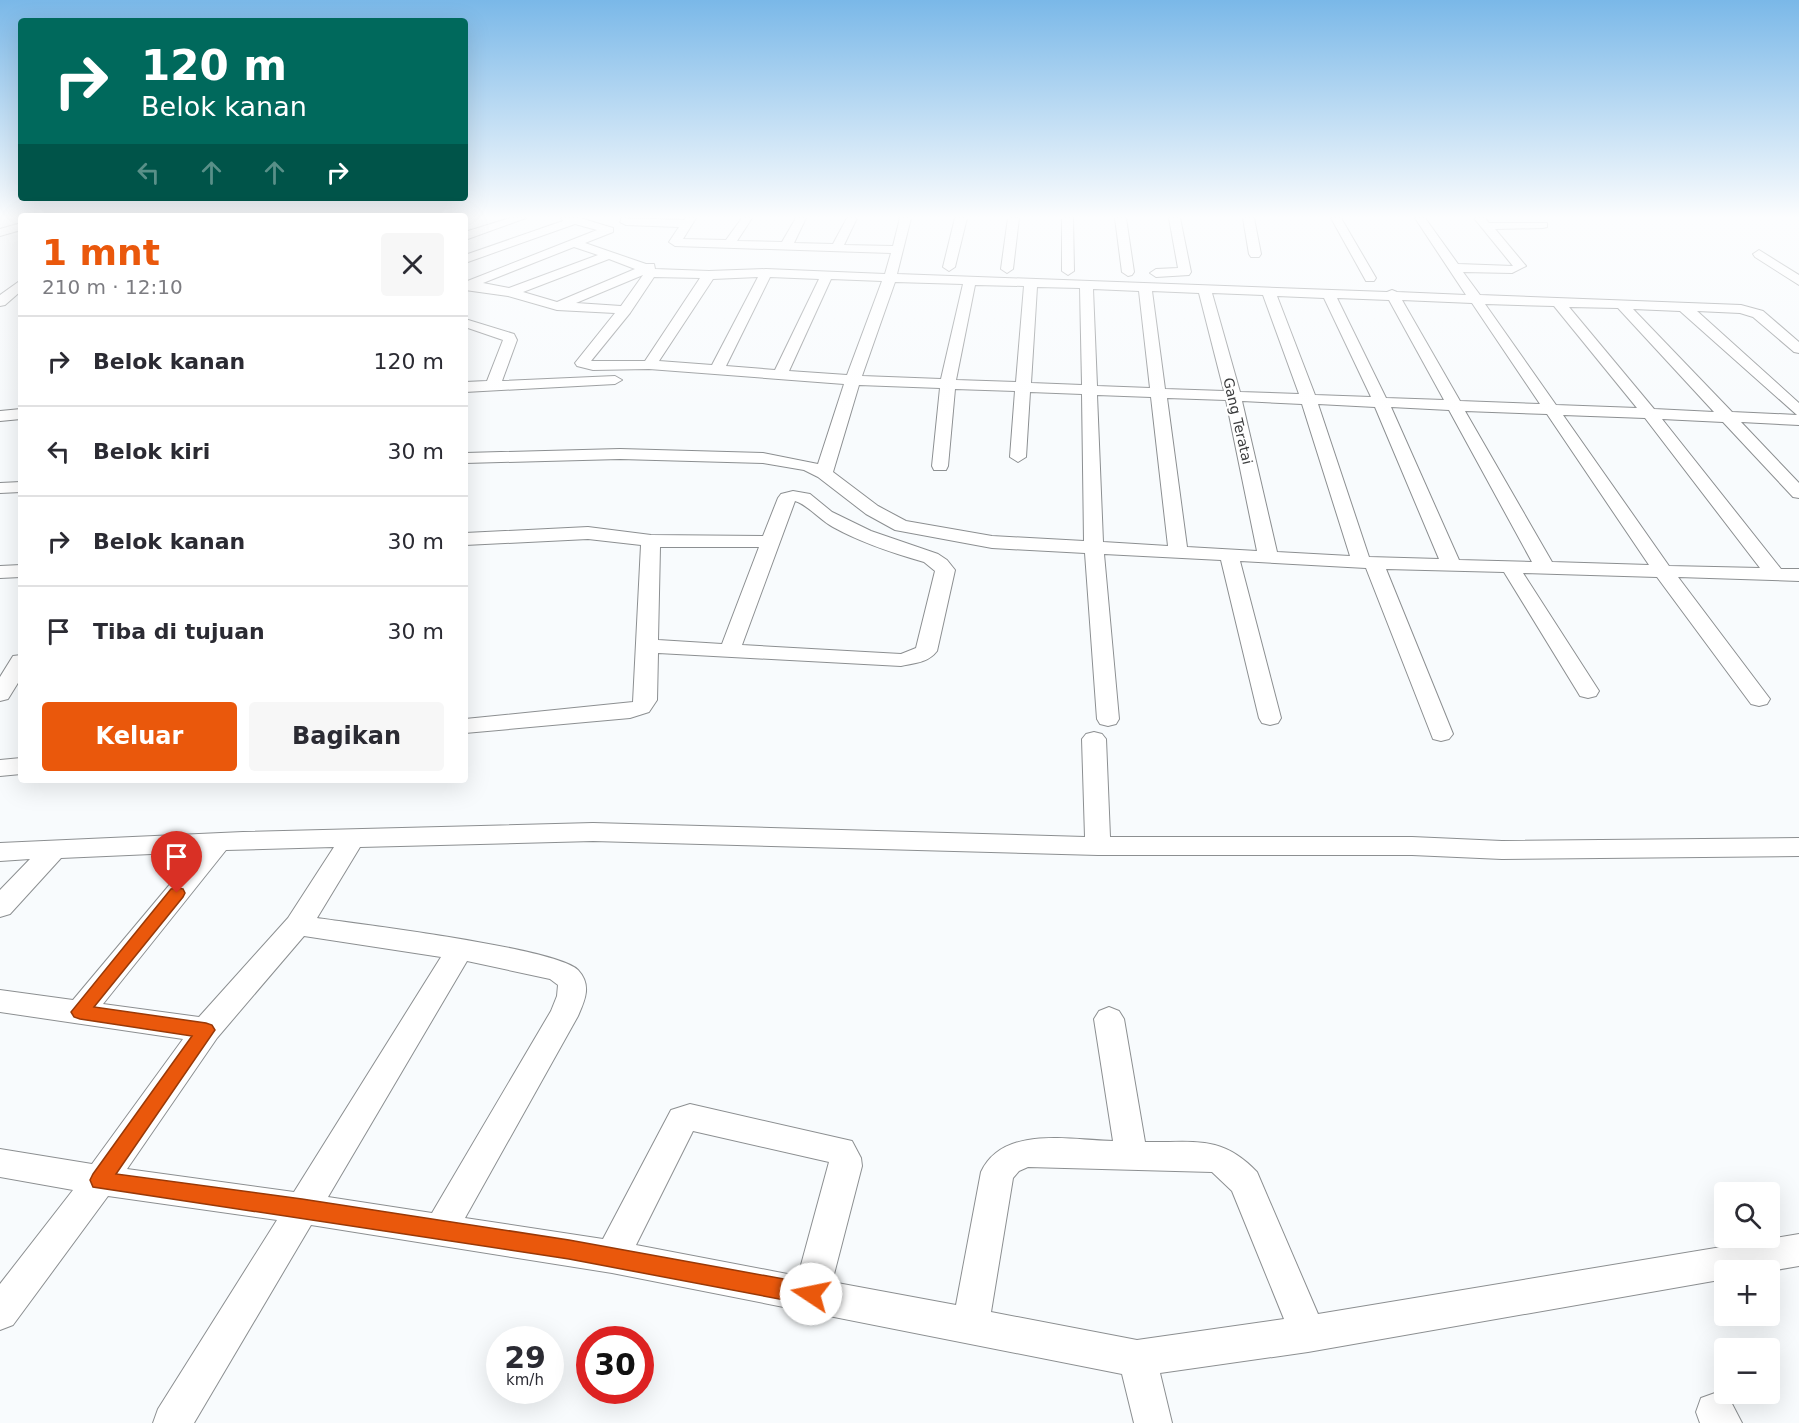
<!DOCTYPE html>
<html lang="id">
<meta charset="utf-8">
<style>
:root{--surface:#fff;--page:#f7f7f7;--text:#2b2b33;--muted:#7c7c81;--line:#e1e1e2;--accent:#ea580c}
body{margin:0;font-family:"DejaVu Sans",sans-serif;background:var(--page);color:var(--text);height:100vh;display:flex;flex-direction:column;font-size:22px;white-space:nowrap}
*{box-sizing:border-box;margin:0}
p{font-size:20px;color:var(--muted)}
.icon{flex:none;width:33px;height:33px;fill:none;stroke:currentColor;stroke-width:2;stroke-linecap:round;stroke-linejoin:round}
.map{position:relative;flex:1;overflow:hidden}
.drawer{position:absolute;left:18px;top:213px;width:450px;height:570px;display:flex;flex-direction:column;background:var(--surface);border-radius:6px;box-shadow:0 6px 24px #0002}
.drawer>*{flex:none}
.guide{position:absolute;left:18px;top:18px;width:450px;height:183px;border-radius:6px;box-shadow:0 6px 24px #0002;background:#00695c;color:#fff;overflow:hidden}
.tools{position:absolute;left:1714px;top:1182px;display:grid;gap:12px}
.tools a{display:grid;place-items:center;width:66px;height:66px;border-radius:6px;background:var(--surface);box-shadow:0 6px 24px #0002;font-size:30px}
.speed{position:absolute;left:486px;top:1326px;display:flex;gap:12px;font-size:30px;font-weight:700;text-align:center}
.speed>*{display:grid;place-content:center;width:78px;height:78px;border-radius:50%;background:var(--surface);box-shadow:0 6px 24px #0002;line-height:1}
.speed small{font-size:15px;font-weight:400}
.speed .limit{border:9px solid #d22;background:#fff;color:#111}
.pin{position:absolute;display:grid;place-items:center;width:51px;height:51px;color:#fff;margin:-62px -26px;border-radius:50% 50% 50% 0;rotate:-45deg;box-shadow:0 0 6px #0007}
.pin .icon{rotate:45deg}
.me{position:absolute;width:66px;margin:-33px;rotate:281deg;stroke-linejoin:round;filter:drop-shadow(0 0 4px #0008)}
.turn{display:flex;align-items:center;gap:21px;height:126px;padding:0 24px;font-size:27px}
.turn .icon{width:78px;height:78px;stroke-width:2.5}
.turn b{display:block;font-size:42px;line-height:51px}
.lanes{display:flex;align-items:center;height:57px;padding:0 24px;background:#0003;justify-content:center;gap:30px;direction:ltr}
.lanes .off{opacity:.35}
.round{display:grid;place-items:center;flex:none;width:63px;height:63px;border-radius:6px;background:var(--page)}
.summary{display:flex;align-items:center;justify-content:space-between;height:102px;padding:0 24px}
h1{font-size:36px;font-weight:800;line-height:45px;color:var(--accent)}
.primary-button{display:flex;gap:12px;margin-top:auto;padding:12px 24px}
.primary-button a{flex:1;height:69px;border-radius:6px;background:var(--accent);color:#fff;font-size:24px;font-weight:800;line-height:69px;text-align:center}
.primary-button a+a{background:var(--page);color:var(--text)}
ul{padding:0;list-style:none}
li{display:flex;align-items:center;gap:18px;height:90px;padding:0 24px;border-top:2px solid var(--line)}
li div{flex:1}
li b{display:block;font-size:22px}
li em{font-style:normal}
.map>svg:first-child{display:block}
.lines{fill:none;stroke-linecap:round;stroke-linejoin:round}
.minor-casing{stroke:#8c8f91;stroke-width:2}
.minor{fill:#fff;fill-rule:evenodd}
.route{fill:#ea580c;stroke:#983908;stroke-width:1.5}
.labels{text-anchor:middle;stroke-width:4.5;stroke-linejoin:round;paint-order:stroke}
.far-street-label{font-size:14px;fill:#3b3c3d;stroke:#fff}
</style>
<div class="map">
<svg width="1799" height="1423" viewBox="0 0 1799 1423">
<rect width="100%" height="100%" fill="#f8fbfd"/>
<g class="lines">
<defs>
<path id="minor" d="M510,218H526L465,240V232Z
M561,218H580L613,228V232L585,243L646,264H654L655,269L709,271L766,269L885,274L891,253L675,246L669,242L679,227L626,225L620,222L622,218L684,220L686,218H696L683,239L726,240L742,218H752L737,241L782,242L796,218H806L794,243L833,244L847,218H857L844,245L893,246L900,218H911L897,274L1387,292L1392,290L1397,292L1466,295L1415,218H1425L1458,264L1513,266L1474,218H1485L1489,223H1547V227L1543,228L1495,229L1526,266L1512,273L1463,272L1480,295L1741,305L1763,311L1799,342V353L1794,352L1753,317L1740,313L1697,311L1799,403V425L1741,422L1799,483V498L1793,497L1723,422L1662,419L1781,569H1799V581L1678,577L1770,699L1767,704L1759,706L1751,704L1657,577L1523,573L1599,691L1596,696L1588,698L1580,696L1577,691L1504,572L1386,569L1453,734L1449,739L1441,741L1433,739L1366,568L1240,561L1281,718L1278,723L1270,725L1262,723L1259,718L1221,560L1104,554L1119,719L1116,724L1108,726L1100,724L1097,719L1085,553L992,548L895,530L866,514L818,477L804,470L763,463L620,459L465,463V453L620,449L763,453L818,464L844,384L649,369L593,370L577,366L575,363L615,313L557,310L508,296L465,290V282L597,230L575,224L465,263V255L563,221ZM574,247L598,255L509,288L483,283ZM609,259L635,269L557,302L523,292ZM643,275L621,306L576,303ZM654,277L700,278L645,361H591L630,313ZM758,277L712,365L659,361L713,279ZM770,277L819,279L775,370L726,366ZM831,279L882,281L847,375L789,371ZM895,282L963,284L941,379L862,376ZM975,285L1024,286L1016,382L956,380ZM1037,287L1080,288L1082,385L1031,383ZM1093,289L1139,291L1150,388L1097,386ZM1152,291L1199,293L1224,391L1165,389ZM1212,293L1263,295L1299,394L1240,392ZM1277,296L1324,298L1371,397L1315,395ZM1337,298L1389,300L1444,400L1386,398ZM1402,300L1472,303L1540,404L1460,401ZM1485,304L1554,306L1637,408L1556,405ZM1569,307L1618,308L1714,412L1654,409ZM1633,309L1680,311L1797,415L1732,412ZM859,385L940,388L932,466L934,470H946L948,466L955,389L1015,391L1010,457L1018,462L1026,457L1030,392L1082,394L1084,541L992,536L906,521L878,506L833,472ZM1097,395L1151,397L1168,546L1103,542ZM1167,398L1226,400L1257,551L1187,547ZM1242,401L1302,404L1350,556L1277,552ZM1318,404L1375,407L1439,559L1369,557ZM1391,407L1449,410L1532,562L1459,560ZM1465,411L1547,414L1649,565L1552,562ZM1563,415L1645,418L1760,568L1669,566Z
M955,218H967L955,267L949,271L943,267Z
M1008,218H1019L1013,269L1007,273L1001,269Z
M1062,218H1073L1074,271L1068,275L1062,271Z
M1115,218H1126L1134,272L1132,275L1128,276L1122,272Z
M1169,218H1180L1191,272L1189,275L1156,277L1150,273L1156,269L1178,268Z
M1243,218H1254L1261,254L1259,257H1251L1249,254Z
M1331,218H1341L1376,278L1374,281H1366Z
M21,223V230L0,236V229Z
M1759,250L1799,275V285L1755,257L1753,254Z
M21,280V291L5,305L0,306V295Z
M465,319L514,334L517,340L502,381L615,376L622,380L615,384L465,392V382L487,381L503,340L465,327Z
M21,409V419L0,421V411Z
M21,482V492L0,493V483Z
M793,491L810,494L832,512L871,531L938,554L947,560L955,570L937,651C928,663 914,663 901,666L658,653L657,700L649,712L630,718L465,733V719L633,702L641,545L588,539L465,545V533L588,527L651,535L763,536L778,498L781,494ZM795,501C808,505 820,520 833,527C862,543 893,553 924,562L935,571L916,648L901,654L742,645ZM660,547H759L722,644L658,640Z
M21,565V577L0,578V566Z
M21,655V678L8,699L0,701V677L13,656Z
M1094,732L1102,734L1106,739L1110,837H1412L1502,841L1799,838V856L1502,859L1412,855H1098L593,841L360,847L317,918C358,924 557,948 578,970C592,985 585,1000 578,1016L465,1218L603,1239L671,1110L690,1104L852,1141L861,1158L862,1166L832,1282L956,1305L981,1172C1003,1125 1070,1140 1113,1141L1094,1019L1099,1011L1109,1007L1119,1011L1124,1019L1145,1142C1193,1143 1221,1134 1257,1172L1318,1314L1799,1234V1266L1770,1271L1725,1270V1279L1308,1352L1160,1373L1172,1423H1134L1122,1374L612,1273L311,1225L194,1423H153L158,1409L277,1220L108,1196L13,1325L0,1330V1284L73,1190L0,1177V1149L92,1164L183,1039L0,1012V990L73,1000L197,852L61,858L10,914L0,917V890L30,859L0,861V843L243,832L593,823L1085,837L1082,739L1086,734ZM334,847L288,918L199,1017L103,1004L226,850ZM304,936L441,957L294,1192L127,1169L217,1038ZM467,961L550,979L558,985L557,996L551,1011L432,1213L328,1197ZM693,1131L829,1162L798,1276L636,1245ZM1028,1167L1212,1172L1232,1191L1284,1319L1137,1340L991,1312L1013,1178L1019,1171Z
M21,758V774L0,776V760Z
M1715,1393L1729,1398L1742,1423H1700L1696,1412L1701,1398Z"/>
</defs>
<!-- minor casing -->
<use href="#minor" class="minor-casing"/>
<!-- minor -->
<use href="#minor" class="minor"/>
</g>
<!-- sky -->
<linearGradient id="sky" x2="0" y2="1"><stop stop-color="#7ab8e8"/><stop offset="0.52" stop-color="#fcfdfe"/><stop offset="1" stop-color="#fcfdfe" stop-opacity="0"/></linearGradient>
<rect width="1799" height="417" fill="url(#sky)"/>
<!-- route -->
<path class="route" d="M177,888L183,889L185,893L183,897L94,1007L206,1023L212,1025L215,1030L116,1174L302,1199L569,1240L811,1284L819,1287L822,1294L819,1302L811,1305L569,1259L93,1187L90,1180L93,1174L192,1036L80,1019L74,1017L71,1012L171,889Z"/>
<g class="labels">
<!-- far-street labels -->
<g class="far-street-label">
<text transform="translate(1238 421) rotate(77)" y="5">Gang Teratai</text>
</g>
</g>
</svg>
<div class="tools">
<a><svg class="icon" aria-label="search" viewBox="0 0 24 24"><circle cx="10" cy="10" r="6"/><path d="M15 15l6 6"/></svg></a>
<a>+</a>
<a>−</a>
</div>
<div class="speed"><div>29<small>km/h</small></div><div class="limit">30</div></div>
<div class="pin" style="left:177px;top:893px;background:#d93025"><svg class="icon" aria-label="arrive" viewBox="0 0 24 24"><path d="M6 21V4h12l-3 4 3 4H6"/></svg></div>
<svg class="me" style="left:811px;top:1294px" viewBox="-20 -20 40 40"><circle r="19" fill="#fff"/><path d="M0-13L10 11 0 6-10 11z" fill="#ea580c"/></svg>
<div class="guide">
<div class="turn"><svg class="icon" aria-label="right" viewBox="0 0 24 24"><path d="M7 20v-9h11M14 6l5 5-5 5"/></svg><div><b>120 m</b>Belok kanan</div></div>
<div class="lanes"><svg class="icon off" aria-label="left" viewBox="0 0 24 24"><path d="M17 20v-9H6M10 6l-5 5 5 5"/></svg><svg class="icon off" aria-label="ahead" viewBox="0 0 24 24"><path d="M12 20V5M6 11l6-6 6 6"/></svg><svg class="icon off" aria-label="ahead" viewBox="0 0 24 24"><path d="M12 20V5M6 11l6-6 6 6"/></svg><svg class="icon" aria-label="right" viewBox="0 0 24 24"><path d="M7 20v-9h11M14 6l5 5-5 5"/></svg></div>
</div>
<section class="drawer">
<div class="summary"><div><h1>1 mnt</h1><p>210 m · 12:10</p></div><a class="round"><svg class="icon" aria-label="close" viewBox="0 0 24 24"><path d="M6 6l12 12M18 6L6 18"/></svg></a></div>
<ul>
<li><svg class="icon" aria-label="right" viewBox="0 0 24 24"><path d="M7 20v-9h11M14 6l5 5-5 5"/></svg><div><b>Belok kanan</b></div><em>120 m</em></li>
<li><svg class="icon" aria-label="left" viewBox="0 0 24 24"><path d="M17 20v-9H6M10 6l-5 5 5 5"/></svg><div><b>Belok kiri</b></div><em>30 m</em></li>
<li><svg class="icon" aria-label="right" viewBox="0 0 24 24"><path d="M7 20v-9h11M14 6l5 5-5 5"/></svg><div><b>Belok kanan</b></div><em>30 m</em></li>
<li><svg class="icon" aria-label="arrive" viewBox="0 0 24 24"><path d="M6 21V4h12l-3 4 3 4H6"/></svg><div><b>Tiba di tujuan</b></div><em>30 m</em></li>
</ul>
<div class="primary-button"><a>Keluar</a><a>Bagikan</a></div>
</section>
</div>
